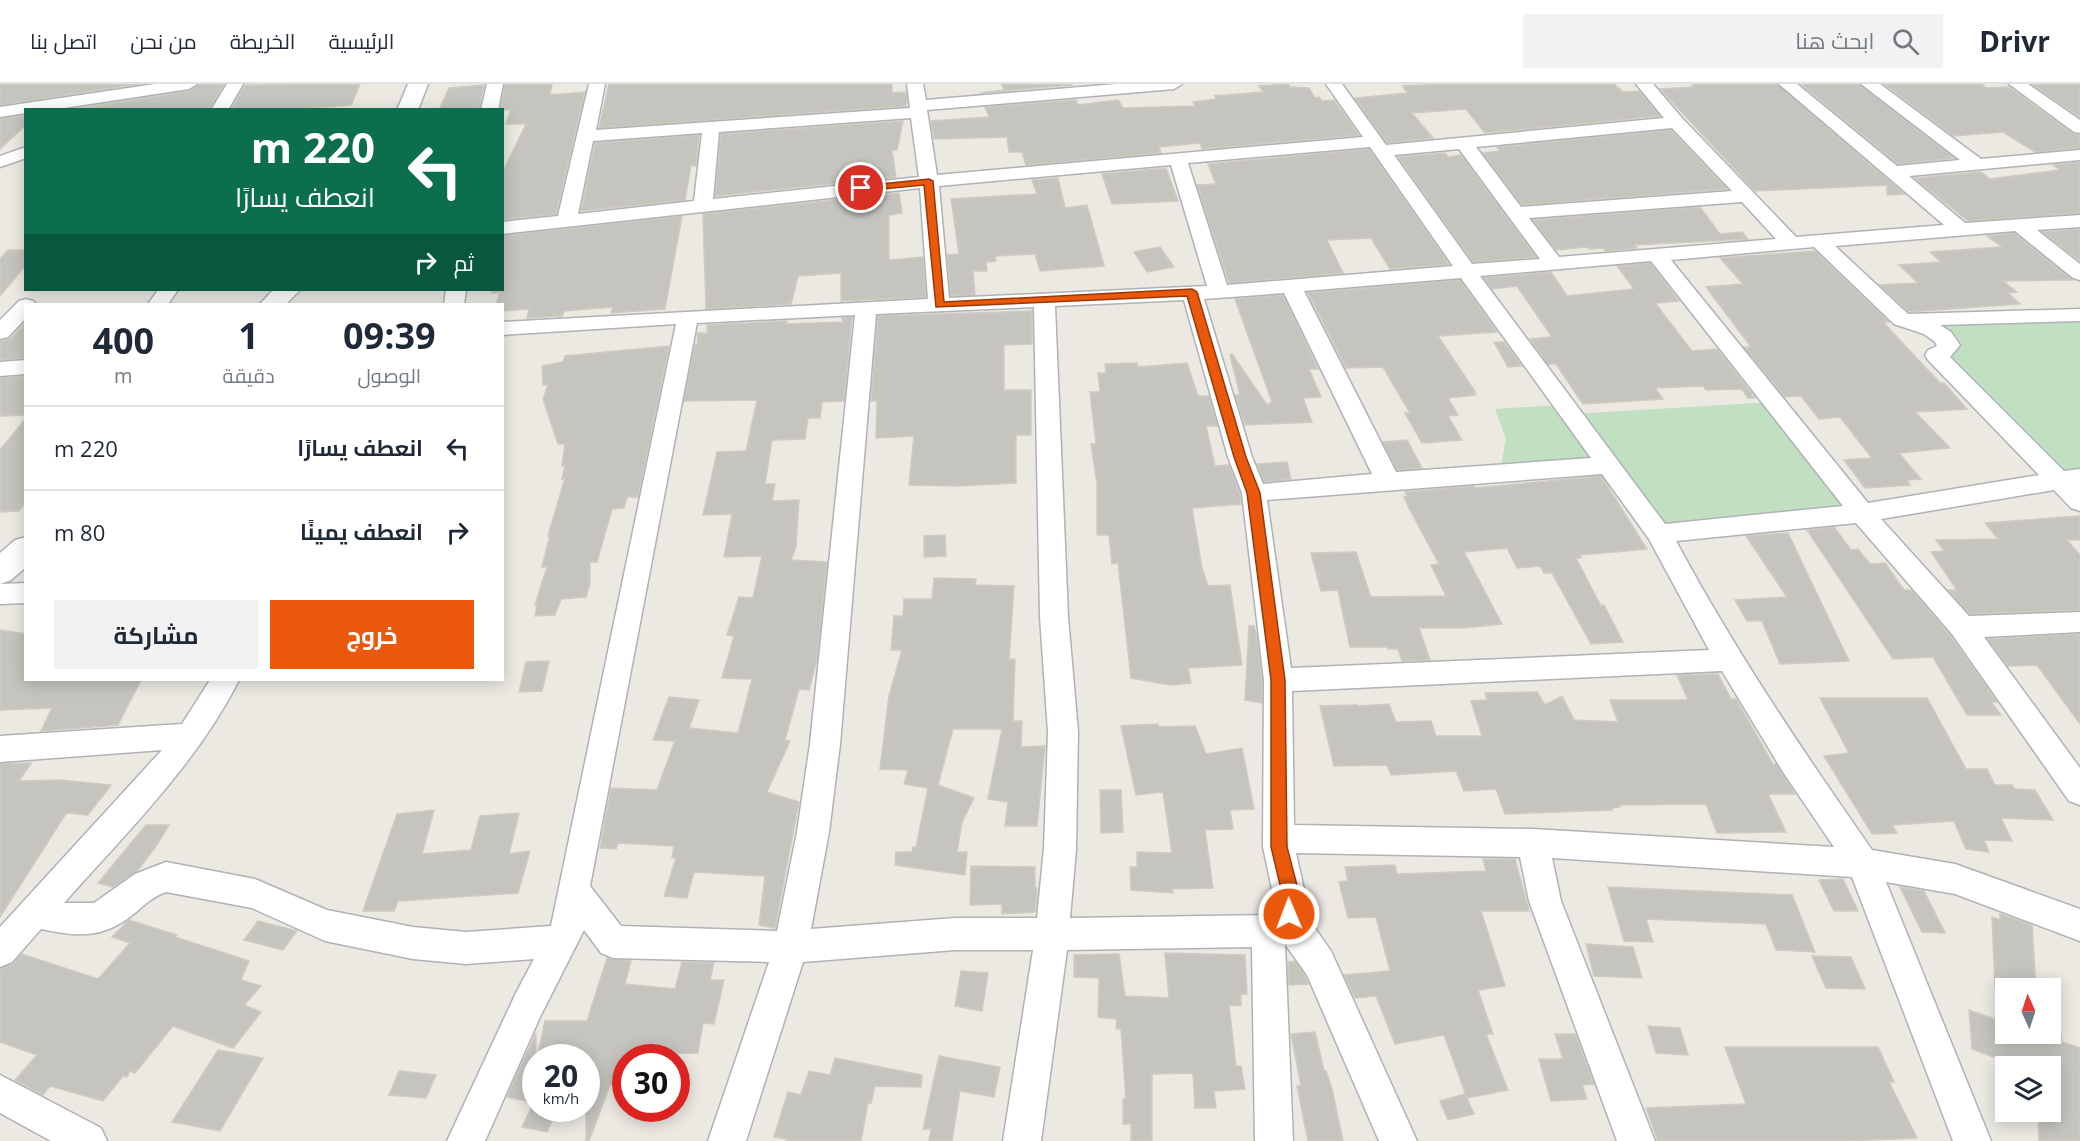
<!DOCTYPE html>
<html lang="ar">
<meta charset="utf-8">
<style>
:root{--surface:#fff;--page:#f2f2f3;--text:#1f2937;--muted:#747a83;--line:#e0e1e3;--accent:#ea580c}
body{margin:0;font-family:"Open Sans",Cairo,sans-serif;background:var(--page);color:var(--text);direction:rtl;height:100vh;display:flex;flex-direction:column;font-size:22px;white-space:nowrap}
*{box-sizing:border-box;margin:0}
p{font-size:20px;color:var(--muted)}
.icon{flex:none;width:33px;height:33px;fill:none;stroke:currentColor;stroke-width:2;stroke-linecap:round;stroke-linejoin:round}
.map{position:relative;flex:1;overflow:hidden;direction:ltr}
.details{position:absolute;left:24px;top:219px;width:480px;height:378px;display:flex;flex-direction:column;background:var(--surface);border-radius:0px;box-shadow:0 3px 15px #0003;direction:rtl}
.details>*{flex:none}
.guide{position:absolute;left:24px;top:24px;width:480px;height:183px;border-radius:0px;box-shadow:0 3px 15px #0003;direction:rtl;background:#0b6e4f;color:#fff;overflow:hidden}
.needle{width:39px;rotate:357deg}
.controls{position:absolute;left:1995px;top:894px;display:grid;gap:12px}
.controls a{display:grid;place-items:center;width:66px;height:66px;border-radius:0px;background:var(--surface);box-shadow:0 3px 15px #0003;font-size:30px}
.speed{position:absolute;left:522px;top:960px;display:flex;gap:12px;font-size:30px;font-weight:700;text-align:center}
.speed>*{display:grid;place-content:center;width:78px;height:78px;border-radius:50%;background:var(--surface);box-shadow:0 3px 15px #0003;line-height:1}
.speed small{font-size:15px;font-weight:400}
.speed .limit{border:9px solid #d22;background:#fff;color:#111}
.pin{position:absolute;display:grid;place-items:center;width:51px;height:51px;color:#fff;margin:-26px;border:3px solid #fff;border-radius:50%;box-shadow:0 2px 6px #0007}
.me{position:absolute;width:66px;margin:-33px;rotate:359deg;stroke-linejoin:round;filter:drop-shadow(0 0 4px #0008)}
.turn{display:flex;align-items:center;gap:21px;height:126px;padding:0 30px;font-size:27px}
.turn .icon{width:78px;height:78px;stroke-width:2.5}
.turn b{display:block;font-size:42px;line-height:51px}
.then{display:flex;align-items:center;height:57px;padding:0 30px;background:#0003;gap:12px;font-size:22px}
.eta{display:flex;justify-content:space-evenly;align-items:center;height:102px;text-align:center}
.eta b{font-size:36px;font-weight:700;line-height:42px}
.cta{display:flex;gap:12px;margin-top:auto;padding:12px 30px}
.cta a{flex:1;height:69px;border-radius:0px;background:var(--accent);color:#fff;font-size:24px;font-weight:700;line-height:69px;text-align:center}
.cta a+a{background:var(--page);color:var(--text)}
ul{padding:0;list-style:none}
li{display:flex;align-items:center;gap:18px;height:84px;padding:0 30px;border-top:2px solid var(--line)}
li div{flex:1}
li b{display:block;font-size:22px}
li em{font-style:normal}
header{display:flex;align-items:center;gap:36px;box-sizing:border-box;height:84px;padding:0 30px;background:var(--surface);border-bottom:2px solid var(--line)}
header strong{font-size:28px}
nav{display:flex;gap:33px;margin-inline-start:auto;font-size:21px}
.search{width:420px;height:54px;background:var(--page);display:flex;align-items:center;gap:15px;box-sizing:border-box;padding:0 21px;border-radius:0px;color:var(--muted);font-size:22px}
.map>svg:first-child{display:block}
.green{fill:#c1e0c2}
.building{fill:#c6c4be;stroke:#cfcbc1;stroke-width:1.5}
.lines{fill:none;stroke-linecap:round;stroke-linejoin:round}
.minor-casing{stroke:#afb2b6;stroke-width:3}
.tertiary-casing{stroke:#afb2b6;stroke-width:3}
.minor{fill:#fff;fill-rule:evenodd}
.tertiary{fill:#fff;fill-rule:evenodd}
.route{fill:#ea580c;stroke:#983908;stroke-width:1.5}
</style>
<header>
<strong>Drivr</strong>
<div class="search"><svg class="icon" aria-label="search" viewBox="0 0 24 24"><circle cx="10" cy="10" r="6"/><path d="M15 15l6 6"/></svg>ابحث هنا</div>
<nav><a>الرئيسية</a><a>الخريطة</a><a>من نحن</a><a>اتصل بنا</a></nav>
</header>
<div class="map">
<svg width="2080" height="1057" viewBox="0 0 2080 1057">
<rect width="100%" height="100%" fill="#ebe9e2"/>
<!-- green -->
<path class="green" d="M2080,232V393L2057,395L1986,320L1945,267L1917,239Z
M1773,318L1856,420L1654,442L1572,330Z
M1557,321L1592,377L1500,385L1506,355L1495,325Z"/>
<!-- building -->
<path class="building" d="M0,0H140L0,21Z
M199,0H224L209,26H69L189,7Z
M360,0L351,21L285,26H231L245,1Z
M505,0H552L550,11L585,8L556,130L502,136V90L526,40H506L511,26H500Z
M609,0H892V9L906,8L907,17L906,22L599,44Z
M1002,0H1071L1072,1L980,9L1004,6Z
M1288,0L1290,3L1309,4L1315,14L1319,13L1322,17L1334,16L1359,51L1202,65L1200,59L1159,63L1161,69L1026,81L1022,68H1009L1007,53L934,55L931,37L989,33L985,23L1076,16L1077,21L1118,16L1123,24L1195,22L1193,18L1217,15L1215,12L1263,8L1259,2Z
M1444,0H1614L1623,8L1639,7L1660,32L1485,49L1466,25L1412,29L1433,54L1387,59L1355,14L1407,9L1403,2Z
M1692,0H1777L1904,110L1887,111V101L1755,107L1660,5L1694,3Z
M1801,0H1859L1954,74L1898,80Z
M1884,0H1981L1987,4L2009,3L2073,50L2080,51V64L2035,68L2003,48L1954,52Z
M2044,0H2080V33L2033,1Z
M484,1L479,26H439L449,4Z
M26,31V41L0,65V35Z
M903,37L897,66H892L896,93L715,112L721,50Z
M1671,46L1727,105L1522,121L1483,69L1500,67L1497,63Z
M699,51L696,82L691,81L685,116L581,127L595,59Z
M1369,65L1449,180L1390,185L1371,154L1327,156L1343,189L1229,199L1197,101L1216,100L1208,80Z
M1445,69L1449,73L1461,71L1536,173L1473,178L1398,73Z
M2080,78V129L1968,137L1915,94L1981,88L1990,95L2060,86L2053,81Z
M1166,84L1178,117L1112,120L1102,90Z
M1058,94L1065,124L1087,121L1104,182L1040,187L1035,170L995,172L996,177L986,178L987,187H973L975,211L951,212L947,171L959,170L951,115L1037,110L1032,96Z
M899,109L902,129L889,131V176L923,173L926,213L841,217V189L798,192L791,220L706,225L703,130Z
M1700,123L1720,150L1742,148L1748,155L1634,161L1637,164L1605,167L1603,164L1589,165L1587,163L1556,166L1533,136Z
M682,132L665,225L611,229L613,223L564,227L562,232L527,234L529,225L502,227V220H496L500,209H492L493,206H502V152Z
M2080,145V177L2043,148Z
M2014,149L2072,196L2003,197L2017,208L2008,209L2020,220L1909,228L1880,201L1918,199L1899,181L1941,178L1930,168L2002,163L1987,152Z
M1160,163L1174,183L1147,188L1134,168Z
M8,166H26V181L0,212V175Z
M1815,167L1889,238H1883L1940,299H1944L1967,325L1915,328L1950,364L1899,369L1921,395L1907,396L1910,401L1865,404L1844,376L1872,374L1840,333L1819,335L1801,312L1785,313L1744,263H1751L1706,203L1743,200L1720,174Z
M1650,179L1679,217L1655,219L1692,267L1717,265L1755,314H1748L1742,305L1706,306L1703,302L1655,304L1663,315L1583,320L1556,280H1548L1530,255L1552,253L1517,202L1492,205L1484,194L1551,188L1567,212L1634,205L1617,182Z
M1460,196L1497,248L1438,252L1476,309H1474L1475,311L1448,314L1458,331L1448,332L1462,356L1422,359L1405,329H1410L1383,283L1346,284L1308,209Z
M1283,211L1318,285H1309L1321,313L1303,314L1312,338L1245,341L1235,311H1240L1230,271L1232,270L1267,321L1272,318L1235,215Z
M1032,227V260L1004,261V306H1031V351H1016V399L958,402L909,401L914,352L876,354L877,317H871L878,232Z
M852,233L844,317L822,318L820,334H808L805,355L772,356L765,400H775L772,417L799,416L796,463L791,476L827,478L817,575L809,606L799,605L785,656L790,657L767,708L799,718L775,844L759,841L765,792L694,788L687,814L664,812L676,774H672L674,762L618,759L616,765L600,764L611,704L657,706L675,657L653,656L669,613L699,616L689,644L738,649L752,595L722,594L734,552L727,551L739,513L753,514L762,472L724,473L732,430L703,431L717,368L746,367L757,316L684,317L695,260H698L697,249H707V241L787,237L786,240L843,238L842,234Z
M26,238V274L0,276V257L10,255Z
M1494,258H1504L1522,282L1508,283Z
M669,262L638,413H627L624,424L612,425L597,478H590V499L586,513L561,515L555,531L535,532L537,521H535L547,483H542L550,451L548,452L565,394L562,395L565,382H562L565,360H558L543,315L548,301H543L542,282L563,278L565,272Z
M1137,279L1138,283L1187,279L1198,312H1209L1217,342H1206L1215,382L1229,381L1240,410L1241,420L1192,424L1202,484L1208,502L1230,501L1242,581L1188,584L1191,599L1170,601L1131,594L1118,479L1112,480L1109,451H1097V399L1091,360H1096L1090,308H1100L1098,289H1106L1105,280Z
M26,292V331L0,332V294Z
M26,334V418L19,427L0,428V366Z
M1407,356L1422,384L1397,386L1383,358Z
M1287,378L1291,395L1264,398L1257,380Z
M1601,392L1647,465L1580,471L1581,474H1576L1601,522L1604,521L1623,558L1591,560L1552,489H1544L1540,482L1517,484L1507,464L1464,468L1502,540L1463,544H1419L1430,576L1402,577L1398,565H1388L1387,563H1350L1338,506L1321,507L1311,469L1356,468L1370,511L1373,513L1446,512L1431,481L1439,480L1410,426L1404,413L1407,412L1405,408L1474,402L1475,404Z
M2080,432V456H2067L2080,471V526L1970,530L1948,506H1957L1931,468L1944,467L1936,456L1998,455L1985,439Z
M1834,443L1851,466L1858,465L1870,480L1885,479L1904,506H1911L1950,551L1997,618H1991L2001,631H1967L1933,573L1893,575L1807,446Z
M1788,449L1849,577L1780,580L1762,537H1747L1735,516L1787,513L1746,452Z
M945,451L946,472L924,473V452Z
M934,494L976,495L975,501L1014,502L1009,575H1015L1013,637H1022L1021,663L1045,662L1037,742H1005L1008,718L988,715L1002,645H953L938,701L974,714L962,738L957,768H967L965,791L895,781L896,768H912L913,763H916L928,704L904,700L908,686L880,685L889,612L902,566H891L894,532H903L904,515H932Z
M1249,542H1254L1257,553L1262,596V619L1245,616Z
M0,546L26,550V596H141L118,641L41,647L52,624L0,626Z
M2080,550V640L2037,581L2008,582L1988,555Z
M549,577L542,607L519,608L526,578Z
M1718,590L1731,615H1736L1773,680H1776L1795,710H1768L1786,748L1717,749L1706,720L1619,721L1620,723L1612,724V726L1505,730L1496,705L1464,707L1456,687L1391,691L1387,681L1334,682L1320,622L1357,621L1358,622L1389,620L1396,638L1431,637L1436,652H1482L1471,617L1487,616L1485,609L1537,608L1545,621L1562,612L1574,636L1618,638L1610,616H1688L1677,591Z
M1820,614H1927L1966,685H1987L1995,701H2012L2015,705L2035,706L2053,736L2001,734L2012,757L1984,756L1989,768L1966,765L1954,737L1892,741L1897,749L1872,750L1824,672L1849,669Z
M1158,640L1159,643L1195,642L1206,670L1242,664L1254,725L1230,726L1233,745L1205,746L1213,804L1172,805L1173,809L1131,806L1130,783H1137V768L1172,769L1163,708L1136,711L1121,642Z
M31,679L19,697L61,696L111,701L88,731L67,729L65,731L0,833V680Z
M1100,706H1121L1123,748L1101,749Z
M434,726L422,770L471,766L480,732L519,729L509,770L530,767L518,809L398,817L394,827H363L397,730Z
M146,741H169L157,761L137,787L113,803L98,799Z
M1483,775H1515L1529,827H1481L1505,902L1478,906L1493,950H1486L1508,1006L1467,1014L1444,951L1395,960L1376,912L1355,914L1344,891L1390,887L1376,833L1348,834L1339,798L1348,797L1345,783L1395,781L1397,790L1486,787Z
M971,782L1035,783V804H1037V810L1035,828L1002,830V820L970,821Z
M1843,795L1858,827H1834L1819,796Z
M1608,803L1792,811L1815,868L1776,866L1766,840L1646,835L1653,858L1624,857Z
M1900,803L1924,807L1945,849L1922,848Z
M2000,830L2032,841L2036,904H1995L1992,833L2000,836Z
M129,836L177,851L175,853L249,877L241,896L261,902L244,921L261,928L233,964L173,942L135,989L130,987L127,993L123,992L103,1017L50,1002L43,1011L15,996L37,971L0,958V885L13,880L22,870L98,895L130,859L112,853Z
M258,837L297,847L283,866L244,856Z
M1586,860L1633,863L1642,894L1594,892Z
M1165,869L1245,871L1247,910H1241V922L1229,921L1236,982H1241L1245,1005L1214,1007L1216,1024H1195L1193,989L1152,990V1057H1131V1040H1123V1015H1126L1121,945H1116L1117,935L1098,933L1099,894L1074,893V871L1119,870L1125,912L1169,914Z
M1812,872L1851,873L1865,905L1826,904Z
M607,874L631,877L625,900L675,905L682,878L714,879L710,896H724L714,940L703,939L698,969L651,970L650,974H626V1002L610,1001L589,1057H586V974H537L545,937H587Z
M1295,877L1305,892L1308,900L1289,901L1288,878Z
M961,887L988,889L982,927L955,922Z
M1969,926L2006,939V950H2061L2062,958L2080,964V1057H2039L2038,1028H2050V982H1996V974L1972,965Z
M1648,942L1680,944L1688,971L1656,969Z
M1315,948L1324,987H1326L1332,1005L1343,1057H1308L1297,1002H1301L1291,950Z
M536,949V1019L507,1013L525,973Z
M1555,950H1575L1594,1000L1582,1001L1587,1015L1551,1017L1539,975H1563Z
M1725,963H1878L1894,998H1889L1917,1054L1844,1057H1658L1646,1024L1746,1020Z
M218,966L263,974L220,1047L172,1038Z
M939,972L1000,983L994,1013L960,1007L952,1057H929L931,1045H923Z
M835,974L922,991L921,1003L875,1002L871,1019L868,1018L861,1057H786L787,1055L774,1053L788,1008L801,1011L809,987L830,991Z
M399,987L436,991L426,1014L389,1011Z
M1465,1010L1474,1030L1448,1036L1440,1017Z
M531,1024H558L547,1048L522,1043Z"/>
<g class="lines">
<defs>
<path id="minor" d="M155,0H197L189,5L51,26H26V29L0,33V23Z
M227,0H243L228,26H211Z
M487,0H503L498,26H481Z
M589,0H605L596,46L910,24L907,0H923L926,16L1116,0H1182L1174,5L927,26L937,91L1363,53L1326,0H1342L1386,61L1664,34L1636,0H1653L1682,34L1796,153L1944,141L1779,0H1797L1897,82L1960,76L1861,0H1880L1981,75L2080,66V76L1909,92L1965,139L2080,131V143L2037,146L2080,180V196L2073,194L2015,147L1835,162L1908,230L2080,225V237L1940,241L1951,248L1960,261L1950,273L2064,387L2080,385V427L2071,424L2054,406L1881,435L1969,532L2080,528V548L1984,553L2080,684V721L2069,717L1952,550L1856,439L1676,457C1734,565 1802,666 1872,766L1955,780L2080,825V857L1955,810L1886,798L1991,1057H1953L1852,793L1552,774L1561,817L1655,1057H1617L1529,817L1520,773L1296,769L1307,819L1303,834L1312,840L1331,867L1417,1057H1379L1307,891L1285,860L1293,1057H1255L1252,863L1067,866L1041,1057H1003L1033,866H955L803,878L746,1057H708L769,878L613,874L601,869L584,846L540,933L485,1057H447L516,909L534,875L466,880L413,875L325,857L252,824L166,808C154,812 144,821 135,829C103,855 79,853 41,845L12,878L0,883V843L162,666L0,678V652L182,640L210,596H239C196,681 127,748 64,819H94L135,790L166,778L255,795L327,826L413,843L466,848L551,842L676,240L502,251V238L928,215L920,104L502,150V138L558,132ZM911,34L919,93L713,115L719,48ZM1672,44L1732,107L1521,123L1476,63ZM702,49L694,117L578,130L593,57ZM1370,63L1453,182L1227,201L1188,79ZM1459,65L1540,175L1472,180L1394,71ZM1171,81L1207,202L949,214L939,102ZM1742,118L1776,155L1559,173L1529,134ZM1814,163L1894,240L1924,250L1935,258L1937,262L1928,266L1925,271L1928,276L2039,391L1868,419L1671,176ZM1651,177L1843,422L1665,440L1480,192ZM1461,194L1591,374L1396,388L1304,207ZM1284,209L1372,390L1263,400L1252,373L1204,215ZM1184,216L1228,373L1242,409L1264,596L1263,763L1275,819L1271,831L1070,834L1076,765L1078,648L1068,533L1055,222ZM1034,223L1040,533L1048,648L1044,765L1037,834H955L811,845L829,748L840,660L876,230ZM855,231L810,660L797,748L777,847L621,842L590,802L697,239ZM1602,390L1649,455L1709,566L1291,584L1267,416ZM1722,587L1783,688L1834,763L1533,745L1294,741L1292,607Z
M2009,0H2028L2080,36V49L2074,48Z
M26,63V74L0,83V72Z
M158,206H178L168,220H148Z
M446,206H466L464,220H444Z
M26,215L33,217L36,220H26V234L8,253L0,255V236L19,217Z
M26,276V290L0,292V278Z
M26,499V519L0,520V500Z
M0,991L101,1044L107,1057H51L0,1029Z"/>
<path id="tertiary" d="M408,0H428L418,26H397Z
M273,206H300L286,220H260Z
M26,453V483L11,496L0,500V469L15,456Z"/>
</defs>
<!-- minor casing -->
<use href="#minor" class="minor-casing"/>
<!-- tertiary casing -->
<use href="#tertiary" class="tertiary-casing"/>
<!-- minor -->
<use href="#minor" class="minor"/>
<!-- tertiary -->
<use href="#tertiary" class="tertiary"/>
</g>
<!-- route -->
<path class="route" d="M929,95L933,97L944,218L1192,205L1197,208L1246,373L1260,409L1285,596L1287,763L1299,809L1295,836L1289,838L1284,836L1281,830L1282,809L1271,763V596L1247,409L1234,373L1187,212L936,223L924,101L861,107L856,104L861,102Z"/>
</svg>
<div class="controls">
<a><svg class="needle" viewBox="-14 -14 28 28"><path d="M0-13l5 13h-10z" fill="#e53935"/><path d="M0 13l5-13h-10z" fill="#747a83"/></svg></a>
<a><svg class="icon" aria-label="layers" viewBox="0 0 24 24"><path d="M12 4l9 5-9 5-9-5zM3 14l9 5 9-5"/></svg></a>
</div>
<div class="speed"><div>20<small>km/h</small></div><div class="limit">30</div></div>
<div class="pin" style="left:861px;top:104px;background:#d93025"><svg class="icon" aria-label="arrive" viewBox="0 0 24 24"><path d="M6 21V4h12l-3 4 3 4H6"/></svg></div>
<svg class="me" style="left:1289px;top:830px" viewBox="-20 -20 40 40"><circle r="17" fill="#ea580c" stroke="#fff" stroke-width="3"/><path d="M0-11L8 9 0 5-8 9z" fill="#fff"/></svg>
<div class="guide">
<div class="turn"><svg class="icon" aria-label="left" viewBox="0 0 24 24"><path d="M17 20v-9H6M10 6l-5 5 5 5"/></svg><div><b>220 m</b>انعطف يسارًا</div></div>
<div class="then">ثم<svg class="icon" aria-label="right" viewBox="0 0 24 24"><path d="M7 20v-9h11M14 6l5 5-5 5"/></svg></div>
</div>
<section class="details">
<div class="eta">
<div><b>09:39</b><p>الوصول</p></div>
<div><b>1</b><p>دقيقة</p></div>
<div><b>400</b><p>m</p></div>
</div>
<ul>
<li><svg class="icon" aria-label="left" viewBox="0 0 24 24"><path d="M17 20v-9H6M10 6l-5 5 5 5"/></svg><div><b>انعطف يسارًا</b></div><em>220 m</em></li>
<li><svg class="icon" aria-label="right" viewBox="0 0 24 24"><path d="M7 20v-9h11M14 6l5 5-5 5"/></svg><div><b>انعطف يمينًا</b></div><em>80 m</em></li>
</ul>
<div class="cta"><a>خروج</a><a>مشاركة</a></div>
</section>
</div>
